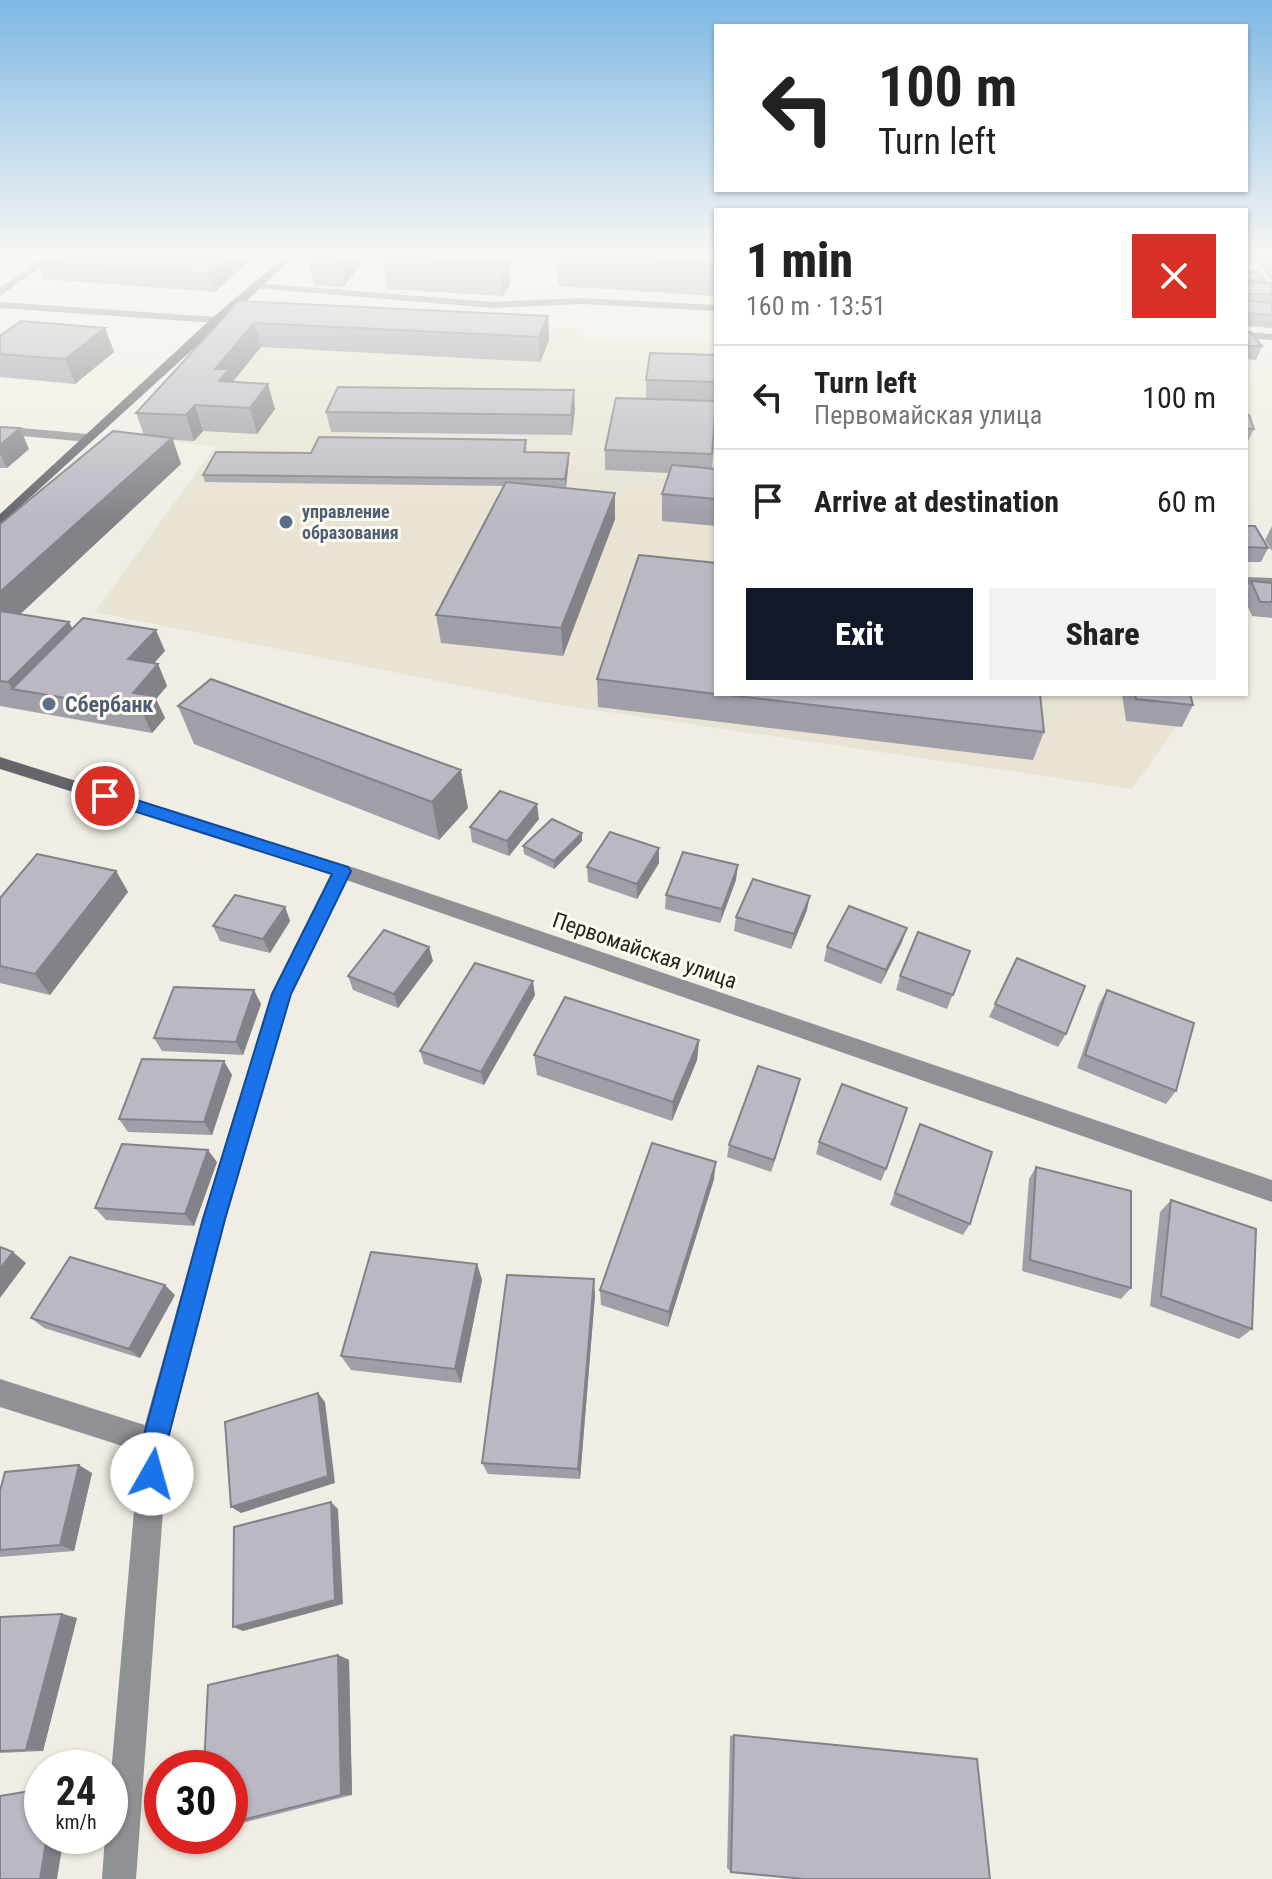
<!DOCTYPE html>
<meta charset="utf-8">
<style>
:root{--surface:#fff;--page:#f2f2f2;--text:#222;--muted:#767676;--line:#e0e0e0;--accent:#111827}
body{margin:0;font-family:"Roboto Condensed",sans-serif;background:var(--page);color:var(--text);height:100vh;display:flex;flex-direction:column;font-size:30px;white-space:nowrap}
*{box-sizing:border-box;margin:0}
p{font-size:26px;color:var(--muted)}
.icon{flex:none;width:44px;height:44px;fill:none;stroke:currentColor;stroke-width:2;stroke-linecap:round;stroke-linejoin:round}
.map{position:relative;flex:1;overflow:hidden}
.side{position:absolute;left:714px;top:208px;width:534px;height:488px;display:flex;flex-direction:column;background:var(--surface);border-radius:0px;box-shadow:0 2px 6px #0004}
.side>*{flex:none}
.banner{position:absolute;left:714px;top:24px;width:534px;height:168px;border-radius:0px;box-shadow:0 2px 6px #0004;background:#fff;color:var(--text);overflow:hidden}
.speed{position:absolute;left:24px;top:1750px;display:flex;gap:16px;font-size:40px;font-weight:700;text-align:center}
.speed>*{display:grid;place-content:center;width:104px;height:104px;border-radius:50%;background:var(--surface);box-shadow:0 2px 6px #0004;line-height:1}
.speed small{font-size:20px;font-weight:400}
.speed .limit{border:12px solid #d22;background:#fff;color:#111}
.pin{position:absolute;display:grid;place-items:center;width:68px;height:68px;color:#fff;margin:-34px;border:4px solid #fff;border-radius:50%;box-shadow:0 2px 8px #0007}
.me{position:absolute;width:88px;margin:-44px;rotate:7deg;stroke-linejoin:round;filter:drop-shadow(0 0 6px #0008)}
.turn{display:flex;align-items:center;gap:28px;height:168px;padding:0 32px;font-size:36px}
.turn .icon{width:104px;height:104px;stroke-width:2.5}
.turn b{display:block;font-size:56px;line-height:68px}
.round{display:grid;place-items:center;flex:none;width:84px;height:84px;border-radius:0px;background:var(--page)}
.overview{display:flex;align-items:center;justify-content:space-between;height:136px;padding:0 32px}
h1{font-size:48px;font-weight:800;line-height:60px}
.primary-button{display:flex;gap:16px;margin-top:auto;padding:16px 32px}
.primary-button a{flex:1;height:92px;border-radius:0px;background:var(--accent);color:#fff;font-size:32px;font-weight:800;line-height:92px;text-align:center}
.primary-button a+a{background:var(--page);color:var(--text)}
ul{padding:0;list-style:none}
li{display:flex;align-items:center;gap:24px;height:104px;padding:0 32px;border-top:2px solid var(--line)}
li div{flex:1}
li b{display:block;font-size:30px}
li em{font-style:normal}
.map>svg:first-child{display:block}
.built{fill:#e8e3d2}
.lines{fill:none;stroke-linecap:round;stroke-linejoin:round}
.minor{fill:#909195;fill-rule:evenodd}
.tertiary{fill:#909195;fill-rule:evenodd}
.secondary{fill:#64666b;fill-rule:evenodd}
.wall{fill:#a09fa8}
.shaded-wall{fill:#828288}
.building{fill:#bab9c3;stroke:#828288;stroke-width:2}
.route{fill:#1a73e8;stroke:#114b97;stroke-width:2}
.service-dot{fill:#5c6f8a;stroke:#fefbf1;stroke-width:3}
.labels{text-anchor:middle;stroke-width:6;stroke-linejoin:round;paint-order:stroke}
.far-service-label{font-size:18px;font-weight:bold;fill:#4e5e75;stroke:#fefbf1;text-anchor:start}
.service-label{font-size:22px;font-weight:bold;fill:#4e5e75;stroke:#fefbf1;text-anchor:start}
.street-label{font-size:22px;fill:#262522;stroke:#fefbf1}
</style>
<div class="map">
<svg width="1272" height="1879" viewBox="0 0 1272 1879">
<rect width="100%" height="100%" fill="#f0eee4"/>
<!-- built -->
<path class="built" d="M262,312L584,328L582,341L716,343V694H1179L1185,714L1132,789L547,703L95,612L215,447L145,438Z"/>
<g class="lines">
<!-- minor -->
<path class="minor" d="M44,257H55L0,296V288Z
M1258,257H1267L1272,267V280L1267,277Z
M257,283L492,302L582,298L716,305V311L582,304L492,308L254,288Z
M0,302L216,317L221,320L216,323L0,308Z
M1246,332L1272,334V340L1246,338Z
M0,426L88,434L94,438L88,442L0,434Z
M1246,577L1272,578V586L1246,585Z
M342,864L351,871L291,994L226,1219L168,1442L136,1879H102L105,1836H110V1785L140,1442L202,1219L271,994L333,871Z"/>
<!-- tertiary -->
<path class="tertiary" d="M105,790L349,866L1272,1180V1202L335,876L99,800L96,796Z
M0,1379L154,1428L164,1432L168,1442L164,1452L154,1456L0,1407Z"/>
<!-- secondary -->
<path class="secondary" d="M284,257H294L0,525V514L212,318Z
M0,757L111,792L114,796L105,802L0,769Z"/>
</g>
<!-- wall -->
<path class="wall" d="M191,257H253L215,292L44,279L37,262L192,261Z
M308,257H366L344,287L314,285Z
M382,257H517L513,264H509L510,284L503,296L387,289Z
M556,257H716V296L558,286Z
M1246,272L1265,280L1264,283H1272V328L1246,326Z
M239,301L548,316L549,340L540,362L261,347L233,382L275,409L257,434L203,431L194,441L173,440L181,464L20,614L69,622L72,628L165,651L154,663L158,664L167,686L156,699L165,718L152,733L0,706V524L144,435L136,413Z
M105,328L114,352L75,384L0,377V336Z
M1246,332L1262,346L1256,360L1246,359Z
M716,355V414L712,468L716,469V526L662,521V494L669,473L605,470V450L646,399V380Z
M575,409L572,435L331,432L326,412Z
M1246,415L1254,429L1247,443H1246Z
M0,427L29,449L7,468H0Z
M527,447L526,452L569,460L566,487L549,486L615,493V519L563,656L441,643L436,615L504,486L205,482L203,475L311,453Z
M1246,526L1268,548L1261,562H1246Z
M1272,526V551L1265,540Z
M1251,581L1272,583V618L1252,616L1246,602V591Z
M597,679L1044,732L1033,760L598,707Z
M1122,694H1190L1193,705L1182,727L1126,721Z
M178,706L468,808L439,840L194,744Z
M539,819L509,856L472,842L470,827Z
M582,841L554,869L524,854L523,846Z
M659,863L637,899L588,882L587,867Z
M116,871L128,892L50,995L0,983V898Z
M736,880L720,923L665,909L666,895Z
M285,907L290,921L270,953L220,941L213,926Z
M807,910L791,949L734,931L736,917Z
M902,942L881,984L824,961L827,947Z
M970,951L947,1009L896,990L900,976Z
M1017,958L1066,1034L1058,1047L989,1017Z
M433,961L398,1008L353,990L348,976Z
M1107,990L1176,1091L1166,1104L1077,1068L1099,1004Z
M535,995L484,1085L424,1064L420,1051Z
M261,1004L243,1055L162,1051L154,1038Z
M699,1040L697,1060L672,1121L537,1075L534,1055Z
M232,1075L212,1135L128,1132L119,1119Z
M800,1079L771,1172L727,1157L729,1145Z
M920,1124L970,1224L963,1235L890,1205Z
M819,1142L886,1169L881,1181L816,1154Z
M217,1162L194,1226L106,1220L95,1208Z
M1036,1167L1131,1288L1121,1299L1022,1271L1029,1179Z
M714,1179L668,1327L601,1305L600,1290Z
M1171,1200L1252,1329L1239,1339L1150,1306L1160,1212Z
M477,1264L482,1280L461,1383L351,1370L341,1356Z
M175,1295L140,1358L44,1328L31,1318Z
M595,1295L580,1479L488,1474L482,1463Z
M92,1473L74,1551L0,1557V1491Z
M62,1614L77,1618L43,1751L0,1753V1617Z
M338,1655L349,1660L352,1795L230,1826V1768Z
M734,1735L731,1872L727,1868L730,1736Z"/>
<!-- shaded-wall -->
<path class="shaded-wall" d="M237,257H253L231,277L228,265Z
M338,257H366L344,287Z
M505,257H508L510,284L503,296L500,264Z
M226,260L231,277L215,292L210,274Z
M548,316L549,340L540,362L539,337Z
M254,323L261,347L232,382L227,406L215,369Z
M105,328L114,352L75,384L65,359Z
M268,384L275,409L257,434L250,408Z
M574,390L575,409L572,435L571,415Z
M195,405L203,431L194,441L186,415Z
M20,428L29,449L7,468L0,454V445Z
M172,438L181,464L0,633V592Z
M569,453V460L566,487L565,479Z
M615,493V519L563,656L561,628Z
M69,622L83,650L12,689L8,682Z
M156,630L165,651L138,681L128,659Z
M158,664L167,686L156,699L165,718L152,733L133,693Z
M461,770L468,808L439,840L432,802Z
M537,804L539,819L509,856L507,841Z
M582,833V841L554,869V861Z
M659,848V863L637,899V884Z
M738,865L736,880L720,923L722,909Z
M116,871L128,892L50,995L35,974Z
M810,896L807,910L791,949L794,934Z
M285,907L290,921L270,953L263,939Z
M907,928L902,942L881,984L886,970Z
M429,947L433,961L398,1008L394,994Z
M533,981L535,995L484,1085L481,1072Z
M254,990L261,1004L243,1055L236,1042Z
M699,1040L697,1060L672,1121L673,1102Z
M224,1061L232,1075L212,1135L204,1122Z
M800,1079L797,1092L771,1172L774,1160Z
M208,1150L217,1162L194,1226L185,1214Z
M716,1162L714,1179L668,1327L669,1312Z
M13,1252L26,1263L0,1298V1269Z
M477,1264L482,1280L461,1383L455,1369Z
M594,1279L595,1295L580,1479L578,1469Z
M165,1285L175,1295L140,1358L129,1349Z
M318,1393L325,1402L335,1483L241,1513L231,1507Z
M79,1465L92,1473L74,1551L60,1545Z
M331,1502L338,1509L343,1604L243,1631L233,1627Z
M62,1614L77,1618L43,1751L26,1750Z
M338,1655L349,1660L352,1795H341Z
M47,1836H64L57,1879H40Z"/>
<!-- building -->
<path class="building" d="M43,257H140L196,261L200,258L226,260L210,274L37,262Z
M209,257H237L228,265L226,260L208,258Z
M382,257H505L500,264Z
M604,257H716V264Z
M1246,272H1259L1265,280H1246Z
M1246,283H1272V294H1246Z
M239,301L548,316L539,337L254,323L215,369H229L219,381L268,384L250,408L195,405L186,415L136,413Z
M1246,301L1272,303V315L1246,313Z
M21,321L105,328L65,359L0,354V336Z
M1246,332H1250L1262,346H1246Z
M650,353L716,355V382L646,380Z
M338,387L574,390L571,415L326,412Z
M616,398L716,401L712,454L605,450Z
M1246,415H1249L1254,429L1246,428Z
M0,427L20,428L0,445Z
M113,431L172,438L0,592V524Z
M319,437L526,440L524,452L569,453L565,479L203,475L216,452L311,453Z
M672,465L716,469V499L662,494Z
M506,482L615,493L561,628L436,615Z
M1246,526H1255L1268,548L1246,547Z
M639,555L716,563V694L597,679Z
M1251,581L1272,583V602H1260Z
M0,611L69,622L8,682L0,681Z
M83,618L156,630L128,659L158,664L133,693L155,696L142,711L12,689Z
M211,679L461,770L432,802L178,706Z
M720,694H1040L1044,732Z
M1135,694H1190L1193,705L1136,699Z
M500,791L537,804L507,841L470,827Z
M552,819L582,833L554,861L523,846Z
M610,832L659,848L637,884L587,867Z
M683,852L738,865L722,909L666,895Z
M37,854L116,871L35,974L0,966V898Z
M753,879L810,896L794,934L736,917Z
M235,895L285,907L263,939L213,926Z
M849,906L907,928L886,970L827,947Z
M384,930L429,947L394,994L348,976Z
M918,932L970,951L953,995L900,976Z
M1017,958L1085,986L1066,1034L995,1004Z
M475,963L533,981L481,1072L420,1051Z
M174,987L254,990L236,1042L154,1038Z
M1107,990L1194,1023L1176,1091L1085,1055Z
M565,997L699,1040L673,1102L534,1055Z
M142,1059L224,1061L204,1122L119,1119Z
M758,1066L800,1079L774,1160L729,1145Z
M842,1084L907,1108L886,1169L819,1142Z
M920,1124L992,1152L970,1224L895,1193Z
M652,1143L716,1162L669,1312L600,1290Z
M122,1144L208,1150L185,1214L95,1208Z
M1036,1167L1131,1191V1288L1030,1260Z
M1171,1200L1256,1229L1252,1329L1161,1296Z
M0,1247L13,1252L0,1269Z
M371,1252L477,1264L455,1369L341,1356Z
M70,1257L165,1285L129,1349L31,1318Z
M507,1275L594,1279L578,1469L482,1463Z
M318,1393L328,1476L231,1507L225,1422Z
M79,1465L60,1545L0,1550V1491L5,1472Z
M331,1502L335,1600L233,1627L234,1527Z
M62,1614L26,1750L0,1751V1617Z
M338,1655L341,1795L230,1823V1768H204L208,1685Z
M734,1735L977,1759L990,1879H804L731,1872Z
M42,1789V1836H47L40,1879H0V1796Z"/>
<!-- sky -->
<linearGradient id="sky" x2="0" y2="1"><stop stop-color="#7eb8e4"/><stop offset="0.49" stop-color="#f8f7f3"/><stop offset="1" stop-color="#f8f7f3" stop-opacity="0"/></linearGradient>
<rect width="1272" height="520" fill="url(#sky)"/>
<!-- route -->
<path class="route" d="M105,790L348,867L351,871L291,994L225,1219L167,1442L165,1474L161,1483L152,1486L143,1483L139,1474L142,1442L203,1219L272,994L332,874L99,800V792Z"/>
<!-- markers -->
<g class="service-dot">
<circle cx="286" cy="522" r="8"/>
<circle cx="49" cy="704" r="8"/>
</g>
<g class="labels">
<!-- far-service labels -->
<g class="far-service-label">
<text x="302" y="518">управление<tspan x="302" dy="21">образования</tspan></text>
</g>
<!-- service labels -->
<g class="service-label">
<text x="65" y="712">Сбербанк</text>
</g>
<!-- street labels -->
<g class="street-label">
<text transform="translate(645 950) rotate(19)" y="8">Первомайская улица</text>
</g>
</g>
</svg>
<div class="speed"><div>24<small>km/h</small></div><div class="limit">30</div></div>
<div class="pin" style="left:105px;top:796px;background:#d93025"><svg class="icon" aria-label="arrive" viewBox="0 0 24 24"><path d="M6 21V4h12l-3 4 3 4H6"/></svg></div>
<svg class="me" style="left:152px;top:1474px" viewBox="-20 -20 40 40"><circle r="19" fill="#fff"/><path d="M0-13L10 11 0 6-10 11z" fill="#1a73e8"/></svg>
<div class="banner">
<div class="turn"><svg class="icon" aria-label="left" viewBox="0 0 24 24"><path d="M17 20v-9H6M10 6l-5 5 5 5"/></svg><div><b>100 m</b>Turn left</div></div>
</div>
<section class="side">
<div class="overview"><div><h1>1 min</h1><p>160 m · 13:51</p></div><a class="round" style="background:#d93025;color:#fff"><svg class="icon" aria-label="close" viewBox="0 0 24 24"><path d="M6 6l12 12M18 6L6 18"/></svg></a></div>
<ul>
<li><svg class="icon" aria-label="left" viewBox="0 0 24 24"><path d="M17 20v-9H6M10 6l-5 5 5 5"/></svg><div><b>Turn left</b><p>Первомайская улица</p></div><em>100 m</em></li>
<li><svg class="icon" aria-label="arrive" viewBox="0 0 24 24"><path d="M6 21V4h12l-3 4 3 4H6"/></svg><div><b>Arrive at destination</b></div><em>60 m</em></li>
</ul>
<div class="primary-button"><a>Exit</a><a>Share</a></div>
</section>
</div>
